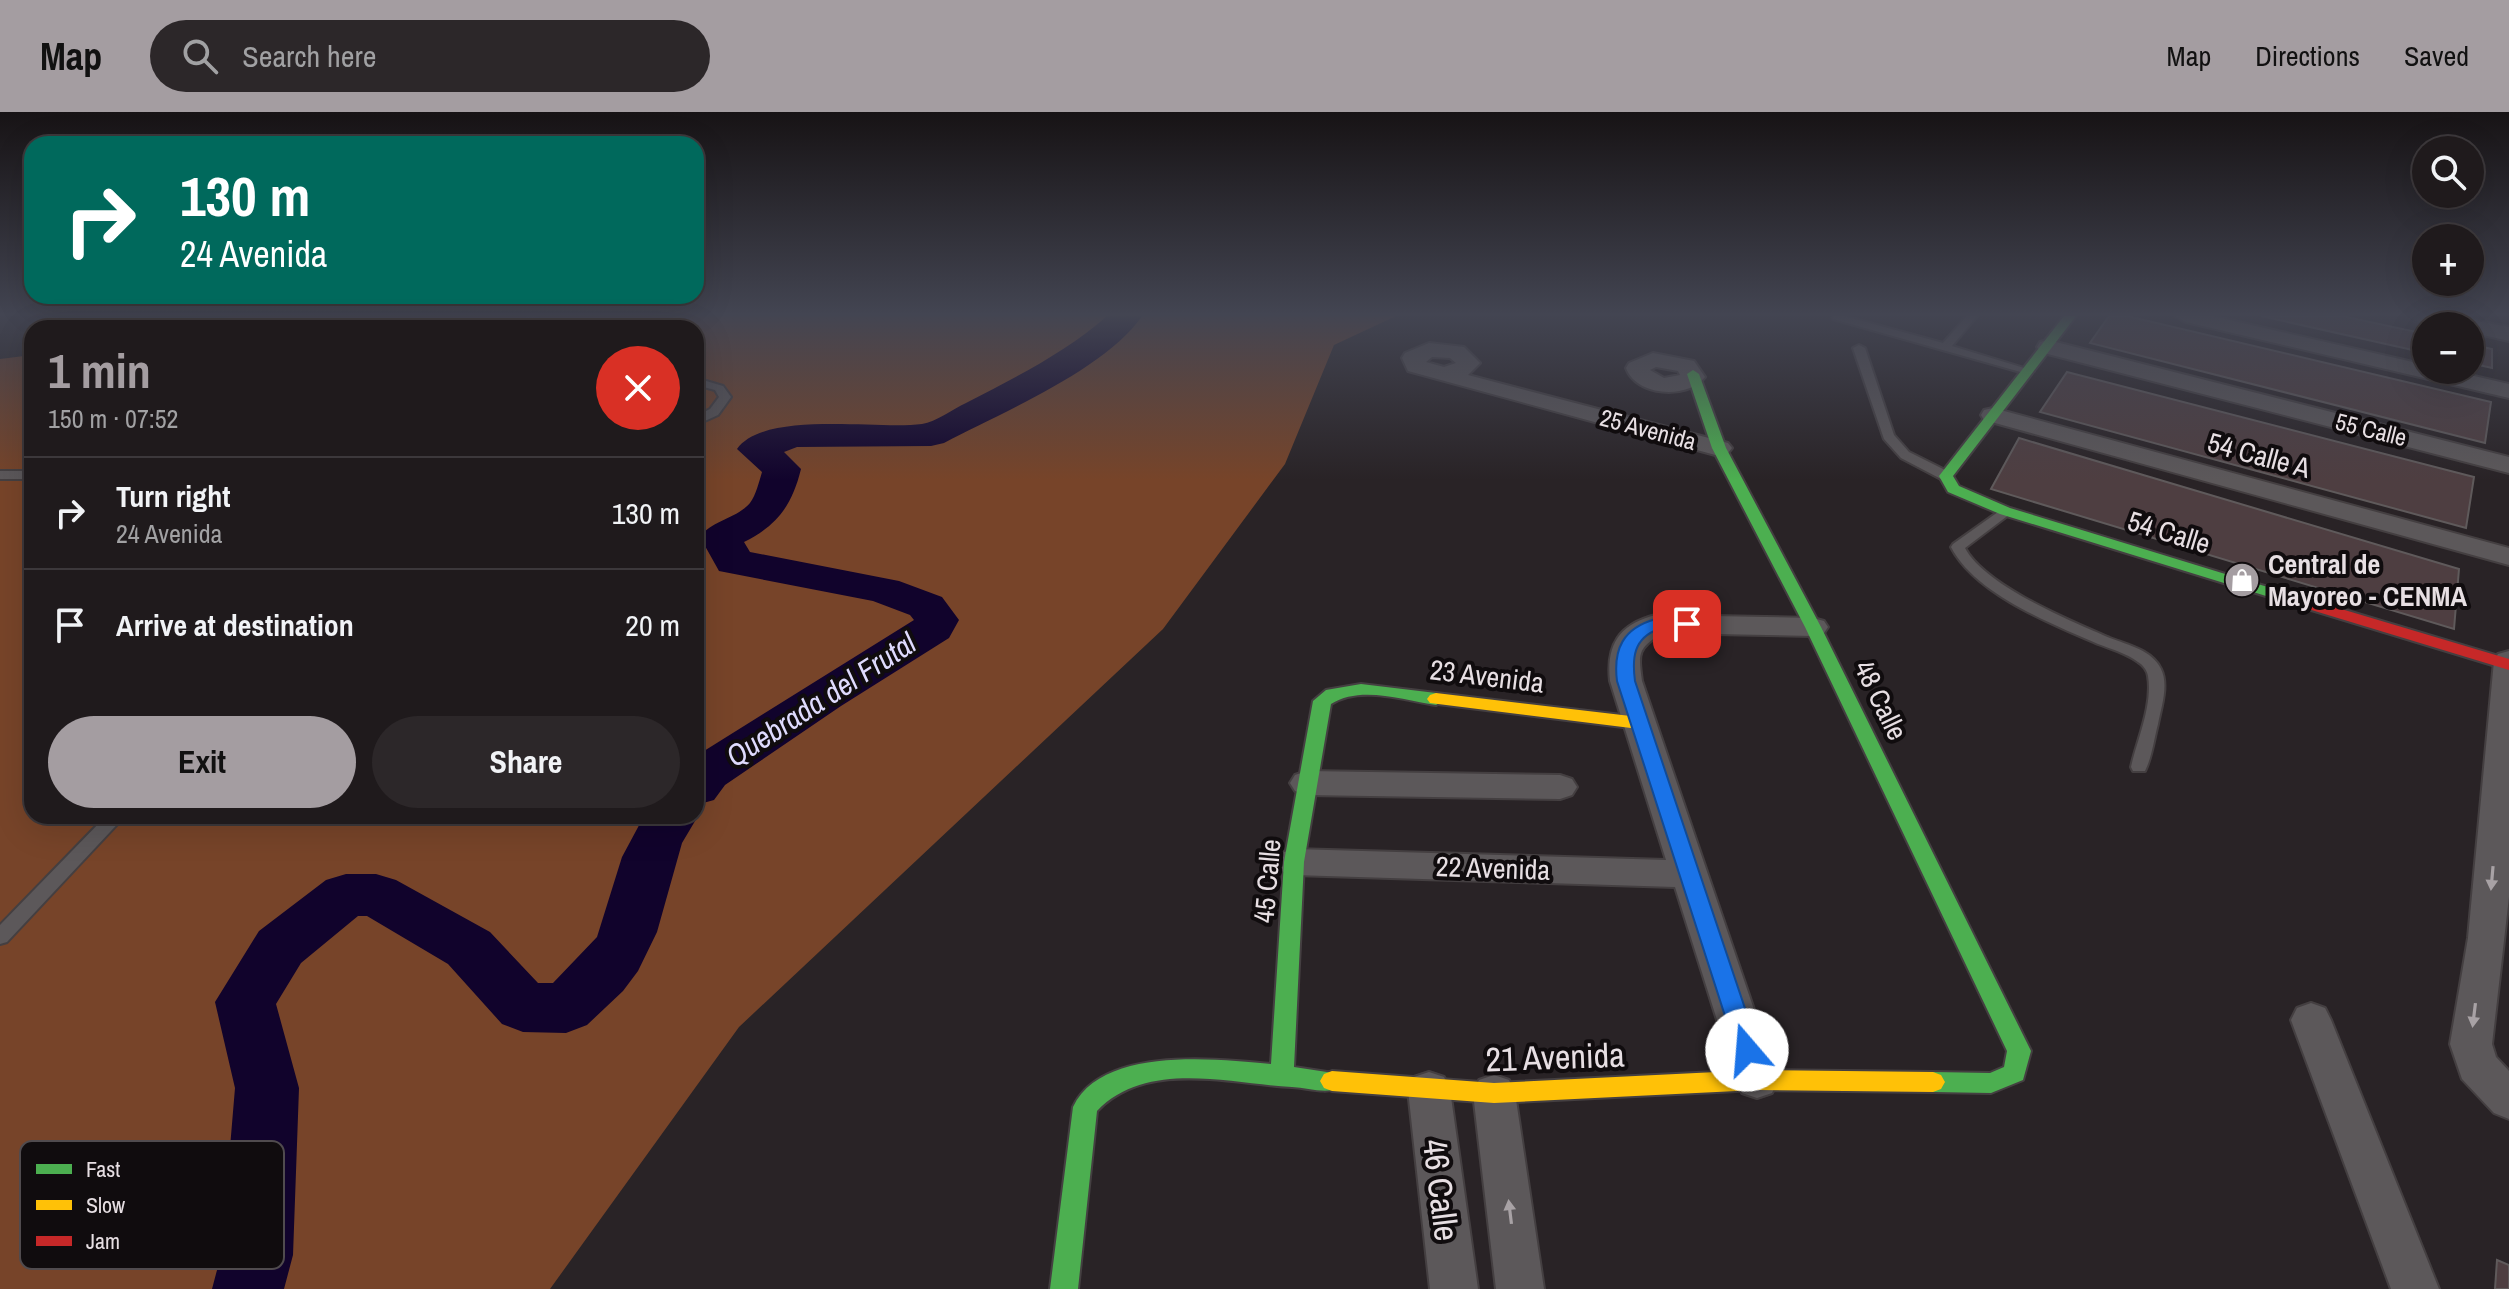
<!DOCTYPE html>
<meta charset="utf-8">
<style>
:root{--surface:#1f1a1c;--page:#2c2729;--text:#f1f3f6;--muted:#a1a1a3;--line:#3c383b;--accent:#a49da1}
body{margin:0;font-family:"Archivo Narrow",sans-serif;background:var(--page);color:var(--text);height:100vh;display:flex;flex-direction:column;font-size:30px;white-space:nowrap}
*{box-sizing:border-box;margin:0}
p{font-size:26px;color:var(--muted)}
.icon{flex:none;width:44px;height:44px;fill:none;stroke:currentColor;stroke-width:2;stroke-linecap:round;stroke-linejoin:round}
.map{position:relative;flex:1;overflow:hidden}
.side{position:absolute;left:24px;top:208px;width:680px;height:504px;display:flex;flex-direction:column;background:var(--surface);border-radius:24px;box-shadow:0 8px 32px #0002,0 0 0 2px var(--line)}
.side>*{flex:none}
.top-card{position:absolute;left:24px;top:24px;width:680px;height:168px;border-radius:24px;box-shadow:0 8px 32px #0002,0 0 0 2px var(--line);background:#00695c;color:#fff;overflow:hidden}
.controls{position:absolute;left:2412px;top:24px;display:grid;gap:16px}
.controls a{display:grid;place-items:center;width:72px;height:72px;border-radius:50%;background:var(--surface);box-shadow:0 8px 32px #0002,0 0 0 2px var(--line);font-size:40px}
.pin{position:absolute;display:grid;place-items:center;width:68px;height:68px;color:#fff;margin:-34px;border-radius:16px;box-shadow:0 4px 12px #0006}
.me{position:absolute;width:88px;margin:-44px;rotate:342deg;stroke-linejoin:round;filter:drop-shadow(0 0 6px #0008)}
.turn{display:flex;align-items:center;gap:28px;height:168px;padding:0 24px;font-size:36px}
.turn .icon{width:104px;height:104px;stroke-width:2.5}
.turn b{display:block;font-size:56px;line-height:68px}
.round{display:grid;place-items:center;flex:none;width:84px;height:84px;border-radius:42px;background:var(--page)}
.overview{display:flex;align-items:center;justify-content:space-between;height:136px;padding:0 24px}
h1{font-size:48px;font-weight:700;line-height:60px;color:var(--accent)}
.primary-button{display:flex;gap:16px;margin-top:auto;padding:16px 24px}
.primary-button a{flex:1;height:92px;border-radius:48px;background:var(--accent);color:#111;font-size:32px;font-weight:700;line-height:92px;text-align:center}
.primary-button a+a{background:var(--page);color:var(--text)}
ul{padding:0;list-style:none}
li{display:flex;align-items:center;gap:24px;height:112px;padding:0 24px;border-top:2px solid var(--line)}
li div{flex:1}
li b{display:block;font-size:30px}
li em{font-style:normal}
header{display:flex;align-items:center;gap:48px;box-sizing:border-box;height:112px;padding:0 40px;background:var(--accent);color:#111}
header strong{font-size:38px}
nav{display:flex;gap:44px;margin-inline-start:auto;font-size:28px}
.search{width:560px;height:72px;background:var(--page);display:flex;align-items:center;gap:20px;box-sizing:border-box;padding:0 28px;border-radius:44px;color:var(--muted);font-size:30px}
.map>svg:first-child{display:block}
.forest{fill:#774429}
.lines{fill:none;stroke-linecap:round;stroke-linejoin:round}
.river{fill:#11032c;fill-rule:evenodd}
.building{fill:#4e3e41;stroke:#5f5a5b;stroke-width:2}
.lane-casing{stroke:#443f41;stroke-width:4}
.street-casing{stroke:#443f41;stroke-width:4}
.fast-casing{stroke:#443f41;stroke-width:4}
.slow-casing{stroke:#443f41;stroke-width:4}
.jam-casing{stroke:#443f41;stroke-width:4}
.lane{fill:#5c585a;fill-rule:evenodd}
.street{fill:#5c585a;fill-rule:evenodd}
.fast{fill:#4caf50;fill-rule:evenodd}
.slow{fill:#ffc107;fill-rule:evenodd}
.jam{fill:#c62828;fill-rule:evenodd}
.oneway{fill:#a8a2a5}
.route{fill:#1a73e8;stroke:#114b97;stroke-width:2}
.labels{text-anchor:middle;stroke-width:8;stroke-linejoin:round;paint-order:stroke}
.far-street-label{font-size:24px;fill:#e7dfe3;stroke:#100c0e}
.street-label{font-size:28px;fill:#e7dfe3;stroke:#100c0e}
.poi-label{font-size:28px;font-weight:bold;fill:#e7dfe3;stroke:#100c0e;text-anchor:start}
.water-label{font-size:30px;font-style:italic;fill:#dfdbfe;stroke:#100c0e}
.near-street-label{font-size:34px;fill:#e7dfe3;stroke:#100c0e}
.key{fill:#100c0e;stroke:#504b4e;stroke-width:2}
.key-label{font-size:22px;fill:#e7dfe3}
</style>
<header>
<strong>Map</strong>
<div class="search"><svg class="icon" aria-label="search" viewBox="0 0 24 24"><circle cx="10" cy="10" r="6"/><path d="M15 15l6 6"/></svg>Search here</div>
<nav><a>Map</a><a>Directions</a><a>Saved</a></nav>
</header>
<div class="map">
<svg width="2509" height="1177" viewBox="0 0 2509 1177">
<rect width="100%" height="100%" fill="#292326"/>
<!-- forest -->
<path class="forest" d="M232,204H1396L1334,233L1285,352L1163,517L739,915L550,1177H0V247L32,243V704H696V216H189Z"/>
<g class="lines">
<!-- river -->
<path class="river" d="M1107,204H1142C1105,258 1002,300 944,331L931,334L797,335L784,340L801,357C792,393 778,413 744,430L750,440L899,469L942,485L959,508L949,526L841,594L725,673L714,688L696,693V644L914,508L910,503L873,489L719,459L700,425C712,408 736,407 750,391C756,383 759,370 762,360L737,337C764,298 878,318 922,312C936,310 953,297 966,291C1016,265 1065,241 1107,204Z
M696,700L698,704L682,731L657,820L638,859L623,879L587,913L566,921L523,920L502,912L448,852L367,804H358L301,851L276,892L299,976L293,1143L284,1177H212L221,1143L235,976L215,890L259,819L326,768L346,762H376L396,768L490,820L538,871H553L597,825L622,745L644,704H696Z"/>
</g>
<!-- building -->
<path class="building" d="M2109,204H2127L2491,290L2485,331L2090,231Z
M2261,204H2342L2426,222V241Z
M2470,232L2492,237V256L2470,251Z
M2067,260L2474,365L2466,416L2040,300Z
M2019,326L2459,457L2454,517L1991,377Z
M2497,1148L2509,1153V1177H2495Z"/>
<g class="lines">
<defs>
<path id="lane" d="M527,204H538L525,216H514Z
M1833,204H1844L1943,231L1967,204H1977L1952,234L2034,259L2024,261L1833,207Z
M1859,233L1865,236L1894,323L1909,340L1951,361V367H1941L1901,346L1884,327L1853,236Z
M696,266L723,274L731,285L718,303L696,313V304L710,297L719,285L715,278L696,273Z
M0,359H32V367H0Z
M2005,395L2012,399L2010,402L1965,436C1985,474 2071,509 2110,526C2128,533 2152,538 2161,557C2169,573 2161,596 2158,612C2154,627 2152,645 2145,659H2133L2131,655C2137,628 2153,593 2148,564C2147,558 2143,553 2138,550C2126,541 2111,537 2098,532C2052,512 1975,482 1951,435L1953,432Z
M106,704H125L7,830L0,832V813Z"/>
<path id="street" d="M2175,204H2212L2426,253V258H2448L2509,272V286L2186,210Z
M2412,204H2452L2509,215V229L2470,220V214H2440L2415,209Z
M2048,228L2509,345V361L2040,240L2037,235L2040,230Z
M1429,231L1464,235L1480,251L1468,263L1728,331L1732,336L1728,341L1719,344L1408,259L1402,246L1405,241ZM1432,245L1450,246L1456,251L1444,255L1426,250Z
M1653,241L1694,249L1705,265C1687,288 1636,284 1626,256L1629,251ZM1656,255L1678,259L1680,263L1664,266L1650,258Z
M1993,296L2509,436V453L1984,308L1981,303L1984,298Z
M1656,503L1813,506L1824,509L1828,515L1824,521L1813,524L1662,521C1638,537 1638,540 1642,569L1778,968L1772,981L1757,986L1742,981L1736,968L1675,775L1294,763L1281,759L1276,750L1281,741L1294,737L1666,748L1610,569C1606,533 1619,512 1656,503Z
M2509,539V785L2492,932L2496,945L2509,959V1007L2494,1001L2462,967L2450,932L2468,826L2494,549L2498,542Z
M1307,659L1560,663L1572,667L1577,675L1572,683L1560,687L1307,683L1295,679L1290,671L1295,663Z
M2311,891L2325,896L2331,908L2439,1177H2391L2291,908L2297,896Z
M1429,960L1444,965L1450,978L1478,1177H1430L1408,978L1414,965Z
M1494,963L1509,968L1515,981L1544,1177H1496L1473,981L1479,968Z"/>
<path id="fast" d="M2064,204H2076L1953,364L1959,374L2010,396L2307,487L2309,490L2307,493H2295L2000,402L1948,380L1939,364Z
M1693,258L1699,262L1726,336L1821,515L2031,939L2023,968L1991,981L1933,980L1925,977L1921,970L1925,963L1933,960L1990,961L2004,955L2007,939L1805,515L1712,336L1687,262Z
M1361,572L1436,581L1445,587L1436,593C1404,588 1360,573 1331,592L1304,750L1294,955L1340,962L1344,969L1340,976C1325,982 1308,976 1292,975C1230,972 1147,947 1097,999L1078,1177H1050L1073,995C1102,934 1216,947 1271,952L1284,750L1313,589L1326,578Z"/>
<path id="slow" d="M1436,581L1639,605L1648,611L1639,617L1430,591L1427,587L1430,583Z
M1757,958L1933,960L1941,963L1945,970L1941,977L1933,980L1757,978L1494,991L1332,979L1324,976L1320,969L1324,962L1332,959L1494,971Z"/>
<path id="jam" d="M2301,485L2509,547V558L2295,493L2293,490Z"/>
</defs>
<!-- lane casing -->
<use href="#lane" class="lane-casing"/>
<!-- street casing -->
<use href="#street" class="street-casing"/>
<!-- fast casing -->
<use href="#fast" class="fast-casing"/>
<!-- slow casing -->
<use href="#slow" class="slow-casing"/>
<!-- jam casing -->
<use href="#jam" class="jam-casing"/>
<!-- lane -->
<use href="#lane" class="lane"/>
<!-- street -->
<use href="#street" class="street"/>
<!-- fast -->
<use href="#fast" class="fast"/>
<!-- slow -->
<use href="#slow" class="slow"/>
<!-- jam -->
<use href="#jam" class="jam"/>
</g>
<!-- one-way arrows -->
<defs><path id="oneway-solid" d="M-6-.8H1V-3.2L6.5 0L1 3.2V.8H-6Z" transform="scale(2)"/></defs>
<g class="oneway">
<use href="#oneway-solid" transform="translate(2492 766) rotate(95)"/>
<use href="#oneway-solid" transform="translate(2474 903) rotate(97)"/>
<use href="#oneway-solid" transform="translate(1510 1100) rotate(-97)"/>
</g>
<!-- sky -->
<linearGradient id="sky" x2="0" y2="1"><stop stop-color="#171315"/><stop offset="0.55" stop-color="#434552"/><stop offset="1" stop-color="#434552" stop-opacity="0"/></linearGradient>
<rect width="2509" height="368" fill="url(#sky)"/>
<!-- route -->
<path class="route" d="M1656,507H1687L1696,512C1685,522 1672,513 1659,517C1633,526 1632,547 1635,569L1759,938L1756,945L1747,948L1739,945L1736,938L1617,569C1613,537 1623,516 1656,507Z"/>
<!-- icons -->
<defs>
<symbol id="shop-disc" viewBox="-11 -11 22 22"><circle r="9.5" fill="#a49da1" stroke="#100c0e"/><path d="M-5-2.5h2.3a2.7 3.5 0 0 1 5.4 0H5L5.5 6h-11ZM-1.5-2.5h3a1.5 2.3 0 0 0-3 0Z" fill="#fff"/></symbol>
</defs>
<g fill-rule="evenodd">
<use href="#shop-disc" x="2222" y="448" width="40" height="40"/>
</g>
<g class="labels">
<!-- far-street labels -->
<g class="far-street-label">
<text transform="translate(1648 318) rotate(15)" y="8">25 Avenida</text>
<text transform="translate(2371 318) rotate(14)" y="8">55 Calle</text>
</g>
<!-- street labels -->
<g class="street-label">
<text transform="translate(2259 343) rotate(15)" y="10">54 Calle A</text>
<text transform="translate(2169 420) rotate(17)" y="10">54 Calle</text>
<text transform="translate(1487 564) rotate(7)" y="10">23 Avenida</text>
<text transform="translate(1881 588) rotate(64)" y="10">48 Calle</text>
<text transform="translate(1493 756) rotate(2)" y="10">22 Avenida</text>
<text transform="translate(1267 769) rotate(-85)" y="10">45 Calle</text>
</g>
<!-- poi labels -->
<g class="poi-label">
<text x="2268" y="462">Central de<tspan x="2268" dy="32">Mayoreo - CENMA</tspan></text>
</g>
<!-- water labels -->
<g class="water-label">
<text transform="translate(821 588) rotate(-33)" y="10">Quebrada del Frutal</text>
</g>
<!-- near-street labels -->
<g class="near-street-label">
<text transform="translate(1555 945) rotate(-2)" y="12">21 Avenida</text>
<text transform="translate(1441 1078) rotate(83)" y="12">46 Calle</text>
</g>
</g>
<!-- legend -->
<rect x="20" y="1029" width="264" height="128" rx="12" class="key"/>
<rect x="36" y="1052" width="36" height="10" fill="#4caf50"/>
<rect x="36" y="1088" width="36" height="10" fill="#ffc107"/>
<rect x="36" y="1124" width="36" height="10" fill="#c62828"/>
<g class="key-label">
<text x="86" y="1065">Fast</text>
<text x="86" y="1101">Slow</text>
<text x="86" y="1137">Jam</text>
</g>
</svg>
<div class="controls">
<a><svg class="icon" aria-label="search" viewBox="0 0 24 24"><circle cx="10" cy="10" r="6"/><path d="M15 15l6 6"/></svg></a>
<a>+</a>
<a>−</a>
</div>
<div class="pin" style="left:1687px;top:512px;background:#d93025"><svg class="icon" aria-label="arrive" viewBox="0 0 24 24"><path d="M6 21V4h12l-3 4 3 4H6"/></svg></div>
<svg class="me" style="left:1747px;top:938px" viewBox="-20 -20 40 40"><circle r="19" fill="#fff"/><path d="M0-13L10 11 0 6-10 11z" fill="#1a73e8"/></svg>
<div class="top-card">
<div class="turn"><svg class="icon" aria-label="right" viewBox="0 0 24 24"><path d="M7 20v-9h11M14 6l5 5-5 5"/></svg><div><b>130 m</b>24 Avenida</div></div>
</div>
<section class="side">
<div class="overview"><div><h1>1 min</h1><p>150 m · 07:52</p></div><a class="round" style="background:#d93025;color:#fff"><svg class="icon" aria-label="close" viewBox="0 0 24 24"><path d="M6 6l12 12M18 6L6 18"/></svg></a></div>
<ul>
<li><svg class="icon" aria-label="right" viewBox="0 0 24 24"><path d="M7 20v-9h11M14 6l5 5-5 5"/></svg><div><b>Turn right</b><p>24 Avenida</p></div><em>130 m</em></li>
<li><svg class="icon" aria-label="arrive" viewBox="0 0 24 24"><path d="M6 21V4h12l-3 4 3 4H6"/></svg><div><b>Arrive at destination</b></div><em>20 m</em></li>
</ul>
<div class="primary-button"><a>Exit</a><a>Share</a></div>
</section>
</div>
